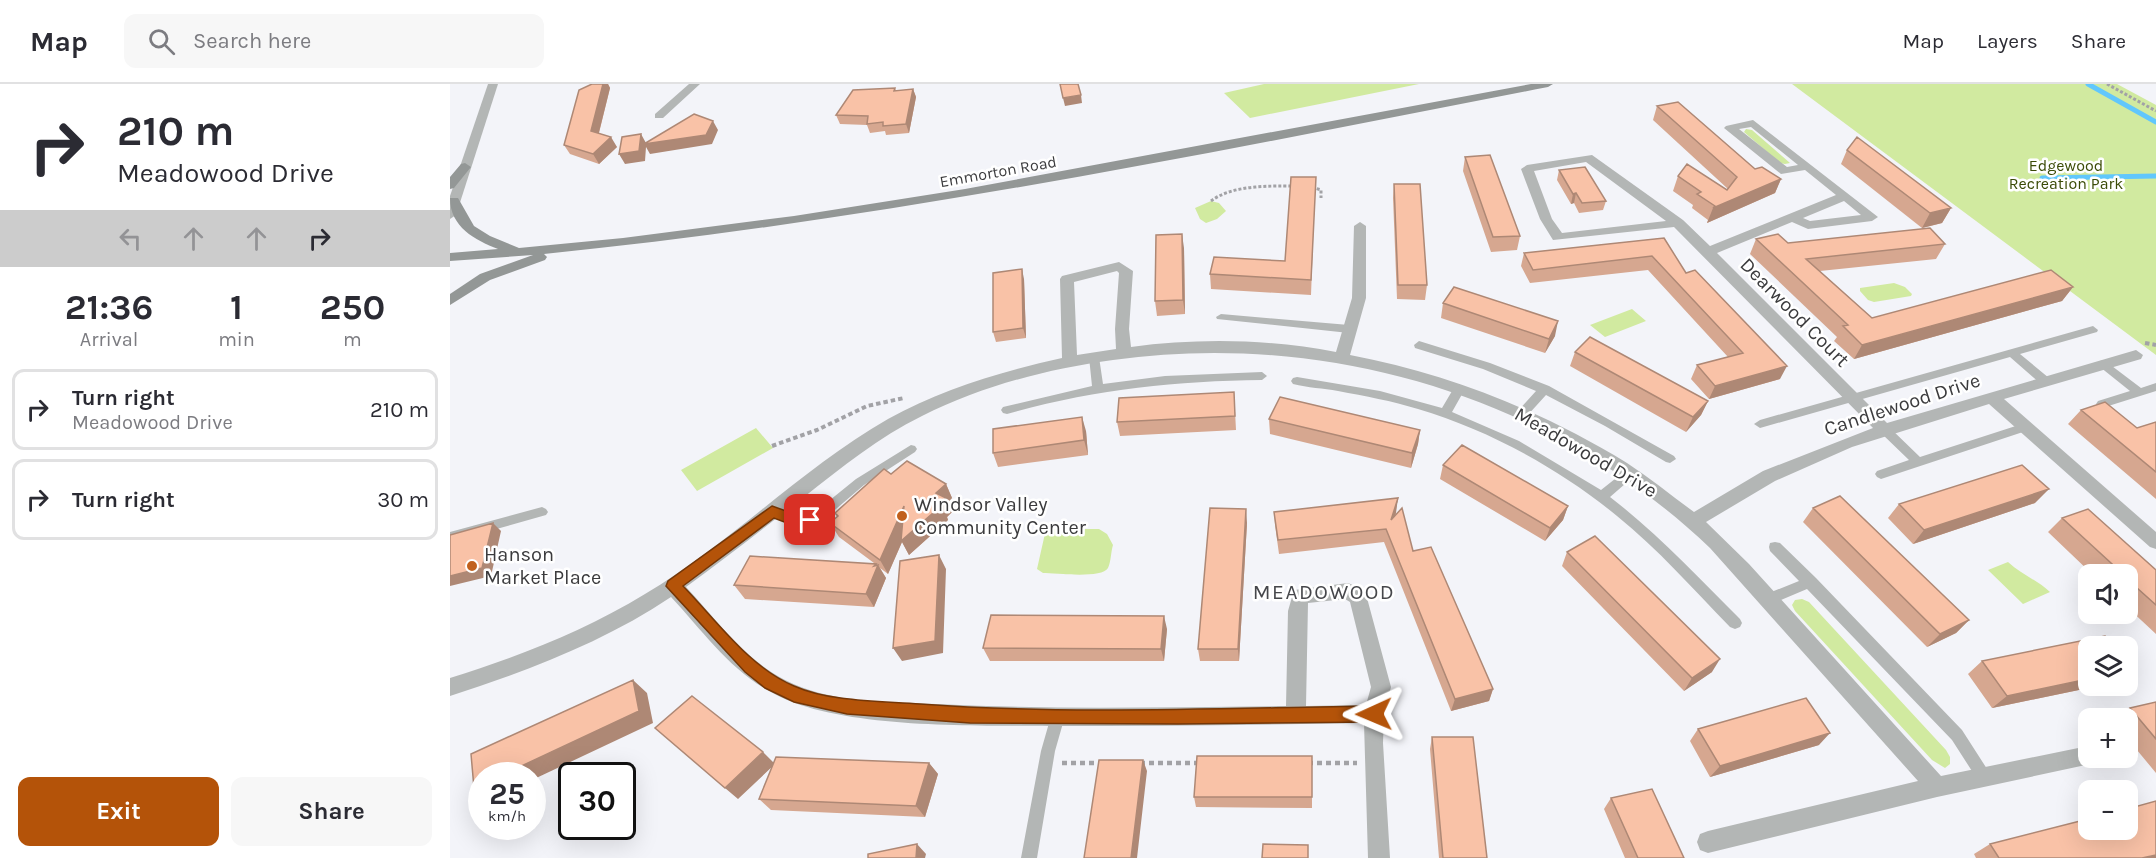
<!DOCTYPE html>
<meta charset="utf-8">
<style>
:root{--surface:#fff;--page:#f7f7f7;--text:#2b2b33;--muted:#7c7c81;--line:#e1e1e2;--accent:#b45309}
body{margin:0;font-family:Karla,sans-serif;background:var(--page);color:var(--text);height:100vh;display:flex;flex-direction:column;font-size:22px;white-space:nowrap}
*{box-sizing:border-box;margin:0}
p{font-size:20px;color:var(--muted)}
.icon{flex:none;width:33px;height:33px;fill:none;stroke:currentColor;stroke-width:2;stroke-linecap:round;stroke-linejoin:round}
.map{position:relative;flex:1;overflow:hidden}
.panel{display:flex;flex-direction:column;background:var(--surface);width:450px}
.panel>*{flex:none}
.top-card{background:#fff;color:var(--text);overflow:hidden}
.controls{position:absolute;left:1628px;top:480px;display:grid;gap:12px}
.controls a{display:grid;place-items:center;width:60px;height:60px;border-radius:12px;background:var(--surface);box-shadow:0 6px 24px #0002;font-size:30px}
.speed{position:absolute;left:18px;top:678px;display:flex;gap:12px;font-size:30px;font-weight:700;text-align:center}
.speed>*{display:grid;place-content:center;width:78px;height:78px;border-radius:50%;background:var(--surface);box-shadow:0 6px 24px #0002;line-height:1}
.speed small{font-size:15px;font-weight:400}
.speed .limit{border:3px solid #111;border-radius:9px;background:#fff;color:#111}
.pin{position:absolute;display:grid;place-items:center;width:51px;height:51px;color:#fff;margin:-26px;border-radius:12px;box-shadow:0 3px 9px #0006}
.me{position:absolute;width:66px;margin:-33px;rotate:269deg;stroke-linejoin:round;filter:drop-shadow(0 0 4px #0008)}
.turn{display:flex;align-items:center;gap:21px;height:126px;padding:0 18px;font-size:27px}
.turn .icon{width:78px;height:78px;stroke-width:2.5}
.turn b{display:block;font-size:42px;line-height:51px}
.lanes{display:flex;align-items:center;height:57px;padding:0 18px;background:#0003;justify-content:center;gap:30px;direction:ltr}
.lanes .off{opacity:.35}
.eta{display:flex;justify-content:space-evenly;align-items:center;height:102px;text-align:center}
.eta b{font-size:36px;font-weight:700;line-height:42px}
.cta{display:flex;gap:12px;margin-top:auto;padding:12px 18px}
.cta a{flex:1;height:69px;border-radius:12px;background:var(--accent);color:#fff;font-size:24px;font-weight:700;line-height:69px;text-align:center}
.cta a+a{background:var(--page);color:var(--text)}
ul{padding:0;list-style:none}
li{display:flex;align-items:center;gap:18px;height:81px;margin:0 12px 9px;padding:0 6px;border:3px solid var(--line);border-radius:12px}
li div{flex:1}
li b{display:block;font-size:22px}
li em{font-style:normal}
header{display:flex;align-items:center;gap:36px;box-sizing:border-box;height:84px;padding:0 30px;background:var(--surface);border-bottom:2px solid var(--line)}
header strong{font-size:28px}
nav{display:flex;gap:33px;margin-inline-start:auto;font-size:21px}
.search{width:420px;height:54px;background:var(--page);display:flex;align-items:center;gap:15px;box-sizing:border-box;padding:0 21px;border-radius:12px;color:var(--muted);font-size:22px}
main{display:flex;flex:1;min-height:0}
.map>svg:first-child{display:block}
.green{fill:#d1eaa0}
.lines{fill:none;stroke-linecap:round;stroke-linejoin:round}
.stream{stroke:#61c7fc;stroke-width:5}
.path-far2{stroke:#a2a2a6;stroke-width:3;stroke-dasharray:3 2;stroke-linecap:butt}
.path-far1{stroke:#a2a2a6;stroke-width:4;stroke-dasharray:4.5 3;stroke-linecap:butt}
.path{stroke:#a2a2a6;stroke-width:4.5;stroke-dasharray:5 4;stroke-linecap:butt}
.service{fill:#b3b6b5;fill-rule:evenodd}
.minor{fill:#b3b6b5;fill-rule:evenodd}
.tertiary{fill:#b3b6b5;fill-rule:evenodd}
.secondary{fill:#939796;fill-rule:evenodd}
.wall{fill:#d6a790}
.shaded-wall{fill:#ae8875}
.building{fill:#f9c2a7;stroke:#ae8875;stroke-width:1.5}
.route{fill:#b45309;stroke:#753606;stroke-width:1.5}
.poi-dot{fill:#c1601d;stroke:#fff;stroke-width:2}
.labels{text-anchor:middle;stroke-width:5;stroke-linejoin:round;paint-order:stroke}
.far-park-label{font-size:16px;fill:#3b4b07;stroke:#fff}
.far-street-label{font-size:16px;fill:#3b3b3d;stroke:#fff}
.street-label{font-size:20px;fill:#3b3b3d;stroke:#fff}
.poi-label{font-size:20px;fill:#3b3b3d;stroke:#fff;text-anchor:start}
.neighbourhood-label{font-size:21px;letter-spacing:1.5px;fill:#46474b;stroke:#fff}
</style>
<header>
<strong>Map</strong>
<div class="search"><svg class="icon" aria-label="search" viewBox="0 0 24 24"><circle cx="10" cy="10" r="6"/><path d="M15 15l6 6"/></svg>Search here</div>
<nav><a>Map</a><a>Layers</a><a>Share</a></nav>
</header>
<main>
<section class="panel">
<div class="top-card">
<div class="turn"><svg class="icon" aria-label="right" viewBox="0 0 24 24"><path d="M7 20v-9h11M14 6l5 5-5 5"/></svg><div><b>210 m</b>Meadowood Drive</div></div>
<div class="lanes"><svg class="icon off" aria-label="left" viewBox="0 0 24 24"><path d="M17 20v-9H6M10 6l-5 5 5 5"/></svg><svg class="icon off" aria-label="ahead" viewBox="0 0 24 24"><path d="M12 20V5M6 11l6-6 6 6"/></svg><svg class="icon off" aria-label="ahead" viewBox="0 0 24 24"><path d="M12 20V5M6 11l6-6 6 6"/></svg><svg class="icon" aria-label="right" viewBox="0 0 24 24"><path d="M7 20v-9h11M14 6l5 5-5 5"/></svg></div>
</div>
<div class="eta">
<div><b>21:36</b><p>Arrival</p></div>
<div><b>1</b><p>min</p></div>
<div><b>250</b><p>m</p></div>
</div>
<ul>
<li><svg class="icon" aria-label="right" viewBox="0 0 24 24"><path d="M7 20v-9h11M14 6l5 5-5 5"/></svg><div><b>Turn right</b><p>Meadowood Drive</p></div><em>210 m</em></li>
<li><svg class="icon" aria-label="right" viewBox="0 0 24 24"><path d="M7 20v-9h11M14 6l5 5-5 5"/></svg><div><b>Turn right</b></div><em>30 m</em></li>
</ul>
<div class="cta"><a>Exit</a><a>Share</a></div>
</section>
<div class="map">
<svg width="1706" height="774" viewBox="0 0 1706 774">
<rect width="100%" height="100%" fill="#f3f4f9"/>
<!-- green -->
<path class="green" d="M814,0H969L800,34L774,9Z
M1342,0H1667L1706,21V271Z
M1296,45L1302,46L1340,79L1335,80L1330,79L1294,48Z
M761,117L769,119L776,127L767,135L756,139L750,135L745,124Z
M1444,199L1455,203L1462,210L1461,212L1424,218L1418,216L1410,207V204Z
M1182,225L1196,237L1155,253L1140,241Z
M306,344L323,364L247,407L231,386Z
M596,445H649L657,450L663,461C661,467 661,478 658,484C652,495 605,489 593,489L587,485Z
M1558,478C1571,490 1587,496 1600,508L1573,520L1538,486Z
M1352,515L1359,518L1496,666L1500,673V680L1495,684L1482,676L1345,527L1342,521L1345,516Z"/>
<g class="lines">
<!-- stream -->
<path class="stream" d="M1638,0L1706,38
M1592,94L1706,92"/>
<!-- path-far2 -->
<path class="path-far2" d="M1657,0L1706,27
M862,103L871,106V114
M761,117C782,101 818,102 843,102"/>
<!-- path-far1 -->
<path class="path-far1" d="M1695,259L1706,261
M322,362L367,346L417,322L454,314"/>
<!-- path -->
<path class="path" d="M612,679H652
M690,679H751
M858,679H907"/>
<!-- service -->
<path class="service" d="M771,230L899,241L904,245L899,249L767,235L766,233Z
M1643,242L1648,246L1647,248L1570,270L1599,294L1601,297L1595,301L1591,300L1560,273L1310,344L1304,340L1310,336Z
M969,257L1040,279L1099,302L1224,372L1226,375L1220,379L1216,378L1155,342L1096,311L1076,333H1068L1066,330L1068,327L1086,307L1033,285L965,264L964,261Z
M644,269L649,273L653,300L715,292L812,288L817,292L812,296C725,297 641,306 557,330L553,329L551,326L553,323L642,302L639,273Z
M1654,276L1691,304L1706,299V307L1652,324L1648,323L1646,320L1648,317L1680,307L1650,283L1649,280L1650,277Z
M847,293L930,307L992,324L1005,302L1009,301L1015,305L1002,328L1069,357L1151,406L1175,387H1183L1185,390L1183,393L1160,413C1207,449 1248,493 1290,535L1292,539L1290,543L1285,545L1280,543C1243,505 1208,465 1167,432C1110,385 1039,346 968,325C942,317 915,312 888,307C873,304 858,304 843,300L841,297L843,294Z
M1575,339L1581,343L1579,346L1431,395L1427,393L1425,390L1427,387L1459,376L1431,349L1429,346L1431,343H1439L1470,373Z
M461,361L465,362L467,365L465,368L414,401L372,437L350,443L319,431L317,428L319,425L323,423L350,433L364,429L406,395Z
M92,423L96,425L98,428L96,431L0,458V448Z
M1325,458L1330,459L1366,494L1512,646L1539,688L1542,693L1539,698L1534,700L1529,698L1502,656L1357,505L1319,521L1314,519L1312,515L1314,511L1349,497L1320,467L1319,463L1320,459Z
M608,625L613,627L615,632L605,667L587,774H571L591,667L601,632L603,627Z"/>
<!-- minor -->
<path class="minor" d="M239,0H250L213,34H205V30Z
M1303,36L1428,133L1422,137L1358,145L1342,138L1267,169L1437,339L1686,266L1693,271L1691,275L1554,315L1706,448V465L1700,463L1539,320L1402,363L1325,397L1256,438L1299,480L1491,692L1638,662V674H1648L1645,679L1487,713L1258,769L1250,766L1247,758L1250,750L1258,747L1468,697L1260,464C1102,313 878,246 663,276C597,285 532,302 472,332C429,353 392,383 354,413C315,443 276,474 236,503C266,535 294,575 335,596C379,619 437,618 486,620C603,626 720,623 836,622L838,527L844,506L898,499C906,502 913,506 917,514L941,603L934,630L933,659L940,774H918L914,639C809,641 705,642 600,642C523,641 385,646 319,607C279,585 252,546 221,513C154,558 77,587 0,612V594C68,573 134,547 195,510C281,459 351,385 438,335C491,305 553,287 612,274L610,195L612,192L669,178L683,187L679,245L681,263C747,254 820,255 886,268L902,214L904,142L910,138L916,142V214L900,271C999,290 1090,326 1177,379C1200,394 1222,412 1244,428L1313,387L1423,344L1224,143L1103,156L1090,135L1071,85L1077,81L1142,71L1233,136L1260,162L1386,111L1355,86L1331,90L1274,44L1276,42ZM1301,43L1348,81L1337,83L1289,45ZM1136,78L1216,137L1112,149L1102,135L1084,87ZM1394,117L1411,131L1360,137L1353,134ZM667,187L669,189L665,245L666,265L627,271L624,198ZM895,515L900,518L921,603L916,621L856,622L858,519Z"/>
<!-- tertiary -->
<path class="tertiary" d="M38,0H48L6,131L0,135V112Z"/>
<!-- secondary -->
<path class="secondary" d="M1081,0H1103L1098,3C765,68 432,136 94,170L97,173L95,176L40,196L0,221V210L30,190L83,171L0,177V169L48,165C25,156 0,143 0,114H8L24,142L40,152L69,164L173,154L344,132L515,105Z
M15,79L21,83L4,104L0,105V93L11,80Z"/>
</g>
<!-- wall -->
<path class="wall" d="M142,0H158L160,4L149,49L167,63L149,80L120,70L114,61Z
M445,4L446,7L463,5L466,13L459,49L436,51L435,47L420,49L417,41L390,40L386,31Z
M1207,22L1305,85L1331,95L1325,109L1257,139L1258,136L1242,124L1243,121L1223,107L1228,92L1277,106L1278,105L1203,36Z
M1397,66L1501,124L1492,139L1472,144L1391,80Z
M1015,73L1070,152L1067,166L1041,168L1013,87Z
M1109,86L1156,117L1153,126L1129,129L1124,119L1121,120L1107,96Z
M944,100L977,201L975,216L947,215L943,114Z
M865,108L861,211L761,205L760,190L835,177Z
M1214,154L1236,189L1330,295L1259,315L1241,295L1247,281L1278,273L1198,186L1080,199L1071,182L1074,169Z
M1306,155L1338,159L1495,160L1486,175L1370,187L1422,234L1623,203L1612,217L1404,275L1384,257L1387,253L1300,170Z
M734,164L735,230L707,232L705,217Z
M574,195L576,254L546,258L543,248Z
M993,219L1105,252L1095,269L991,234Z
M1125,268L1258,317L1251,331L1236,348L1120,282Z
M784,308L786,346L670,352L667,338Z
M1631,326L1687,344L1706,338V415L1618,340Z
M819,335L970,346L968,360L961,384L820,350Z
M636,347L638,371L548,383L543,369Z
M993,381L1118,422L1113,436L1095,457L990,395Z
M441,390L496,400L502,414L498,418L502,428L497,433L498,436L459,471L452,458L438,490L430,484L436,494L424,523L295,515L284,501L424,479L389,453L380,439L387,433L385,429Z
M948,414L945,431L963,467L1043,605L1039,617L1001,627L934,458L829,470L825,441L824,428Z
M1585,419L1463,460L1438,434L1449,420Z
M1363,424L1519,536L1506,549L1477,563L1353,438Z
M1612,434L1706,486V550L1677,523V490H1642L1598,448Z
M797,439L789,577H750L748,565Z
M1117,468L1262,588L1234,607L1112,482Z
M717,545L714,577H540L533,564Z
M1532,577L1638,602H1648L1542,624L1518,590Z
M1706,618V689L1677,654V634H1665L1680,624Z
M1248,645L1369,661L1260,693L1240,657Z
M982,653L1037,774H989L980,665Z
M862,672V724L746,723L744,713Z
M324,679H479L488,690L475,733L321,726L309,715L323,681L288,715Z
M1161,714L1234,774H1175L1154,725Z
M1540,760L1706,774H1526L1524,770Z"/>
<!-- shaded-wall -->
<path class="shaded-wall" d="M153,0H158L160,4L147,56L141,47Z
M463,5L466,13L459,49L456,40Z
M631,11L632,19L615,22L613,14Z
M263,37L268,46L262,60L200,70L196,63L195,77L175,80L169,70L191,50L196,59Z
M161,53L167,63L149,80L143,70Z
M1331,95L1325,109L1257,139L1263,124Z
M1126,109L1124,119L1121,120L1123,110Z
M1501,124L1492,139L1472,144L1480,129Z
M732,150L734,164L735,230L733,216Z
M572,185L574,195L576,254L573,244Z
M1623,203L1612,217L1404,275L1412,261Z
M1108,237L1105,252L1095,269L1099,255Z
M1337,282L1330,295L1259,315L1265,302Z
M1258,317L1251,331L1236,348L1243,333Z
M632,333L636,347L638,371L634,356Z
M970,346L968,360L961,384L962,369Z
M496,400L502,414L498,418L502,428L497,433L498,436L459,471L452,458L438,490L430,476L454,422L486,409Z
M1599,405L1585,419L1463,460L1474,446Z
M948,414L946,429L940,449L941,436Z
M1118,422L1113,436L1095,457L1100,444Z
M796,425L797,439L789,577L788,565Z
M43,439L51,447L41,492L0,502V492Z
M489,471L496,485L493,569L452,577L443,564Z
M426,480L428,482V481L436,494L424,523L416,510L424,482Z
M714,532L717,545L714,577L711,565Z
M1519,536L1506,549L1477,563L1490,550Z
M1270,575L1262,588L1234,607L1242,594Z
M1638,595V602H1648L1542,624L1557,612Z
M183,596L197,609L203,639L82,696V692H50Z
M1043,605L1039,617L1001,627L1005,615Z
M1380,649L1369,661L1260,693L1270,682Z
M313,668L325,680L288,715L275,704Z
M693,676L697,687L687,774H681Z
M479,679L488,690L475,733L466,722Z
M32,700V708L24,704Z
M467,760L476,770L475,774H466Z
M1706,771V774H1692Z"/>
<!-- building -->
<path class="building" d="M142,0H153L141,47L161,53L143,70L114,61L129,6Z
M610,0H628L631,11L613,14Z
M445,4L444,7L463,5L456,40L433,42V38L417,40L418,32L386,31L403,6Z
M1228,18L1305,85L1312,83L1331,95L1263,124L1265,122L1247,110L1251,108L1228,92L1237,80L1277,106L1287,93L1207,22Z
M244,30L263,37L256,51L194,60Z
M191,50L189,67L169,70L172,53Z
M1407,53L1501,124L1480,129L1397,66Z
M1040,71L1070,152L1043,153L1015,73Z
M1135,83L1156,117L1132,119L1126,109L1123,110L1109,86Z
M841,93H866L861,196L760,190L764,173L835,177Z
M944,100H970L977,201H948Z
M1480,144L1495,160L1356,175L1422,234L1601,186L1623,203L1412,261L1393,242L1398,241L1306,155L1328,150L1338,159Z
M732,150L733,216L705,217L706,151Z
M1214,154L1236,189L1245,186L1337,282L1265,302L1247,281L1293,269L1202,172L1083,186L1074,169Z
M572,185L573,244L543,248V189Z
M1004,203L1108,237L1099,255L993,219Z
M1140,253L1258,317L1243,333L1125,268Z
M784,308L785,332L667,338L669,314Z
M830,313L970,346L962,369L819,335Z
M1655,318L1687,344L1706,338V388L1631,326Z
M632,333L634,356L543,369V345Z
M1012,361L1118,422L1100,444L993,381Z
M457,377L496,400L486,409L496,414L489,420L491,422L451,457L454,422L430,476L380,439L388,432L385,429L434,385L441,390Z
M1572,381L1599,405L1474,446L1449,420Z
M1390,412L1519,536L1490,550L1363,424Z
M948,414L941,436L952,424L963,467L981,463L1043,605L1005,615L936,445L828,456L824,428Z
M760,424L796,425L788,565H748Z
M1638,425L1706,486V521L1677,495V490H1673L1612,434Z
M43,439L32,484L0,492V451Z
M1145,452L1270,575L1242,594L1117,468Z
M489,471L485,557L443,564L450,477Z
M300,472L426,480L424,482L428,481L416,510L284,501Z
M541,531L714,532L711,565L533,564Z
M1655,552L1664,562H1638V595L1557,612L1532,577Z
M1677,577L1684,585L1677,587Z
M183,596L189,627L50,692H32V700L24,704L21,670Z
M242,612L313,668L275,704L205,644Z
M1356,614L1380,649L1270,682L1248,645Z
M1706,618V655L1680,624Z
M982,653H1023L1037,774H993Z
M747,672H862V713H744Z
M326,673L479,679L466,722L309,715Z
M649,676H693L681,774H634Z
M1202,705L1234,774H1188L1161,714Z
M1706,717V771L1692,774H1549L1540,760L1638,735V746H1677V725Z
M467,760L466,774H418V770Z
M813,760L858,761V774H812Z"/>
<!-- route -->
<path class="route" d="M322,422L350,432H365L367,436L365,440L350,444L324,434L233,502C267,537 299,583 344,602C380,618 430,617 470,620C620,631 773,624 924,622L930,625L932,630L930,635L924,638L728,640L520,639L397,630L344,618L315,604L295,588L216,502L218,497Z"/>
<!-- markers -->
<g class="poi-dot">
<circle cx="452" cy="432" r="6"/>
<circle cx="22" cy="482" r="6"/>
</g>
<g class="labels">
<!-- far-park labels -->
<g class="far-park-label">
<text x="1616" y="87">Edgewood<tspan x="1616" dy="18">Recreation Park</tspan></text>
</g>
<!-- far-street labels -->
<g class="far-street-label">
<text transform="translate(548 87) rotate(-10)" y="6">Emmorton Road</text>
</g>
<!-- street labels -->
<g class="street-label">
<text transform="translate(1345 228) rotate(45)" y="7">Dearwood Court</text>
<text transform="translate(1452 320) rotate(-18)" y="7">Candlewood Drive</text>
<text transform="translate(1136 368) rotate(30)" y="7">Meadowood Drive</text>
</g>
<!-- poi labels -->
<g class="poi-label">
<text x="464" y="427">Windsor Valley<tspan x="464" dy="23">Community Center</tspan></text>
<text x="34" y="477">Hanson<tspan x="34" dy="23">Market Place</tspan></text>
</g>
<!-- neighbourhood labels -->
<g class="neighbourhood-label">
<text x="874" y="515">MEADOWOOD</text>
</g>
</g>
</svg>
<div class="controls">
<a><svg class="icon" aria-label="sound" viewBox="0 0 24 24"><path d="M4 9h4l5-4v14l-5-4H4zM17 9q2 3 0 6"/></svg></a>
<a><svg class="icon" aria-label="layers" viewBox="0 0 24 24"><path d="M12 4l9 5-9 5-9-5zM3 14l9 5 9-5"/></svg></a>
<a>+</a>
<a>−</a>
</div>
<div class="speed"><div>25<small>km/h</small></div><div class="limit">30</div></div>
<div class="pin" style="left:360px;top:436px;background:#d93025"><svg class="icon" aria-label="arrive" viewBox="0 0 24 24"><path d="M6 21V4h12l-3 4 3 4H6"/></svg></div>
<svg class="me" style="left:924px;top:630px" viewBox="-20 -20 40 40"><path d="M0-17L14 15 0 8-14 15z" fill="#b45309" stroke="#fff" stroke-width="4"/></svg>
</div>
</main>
